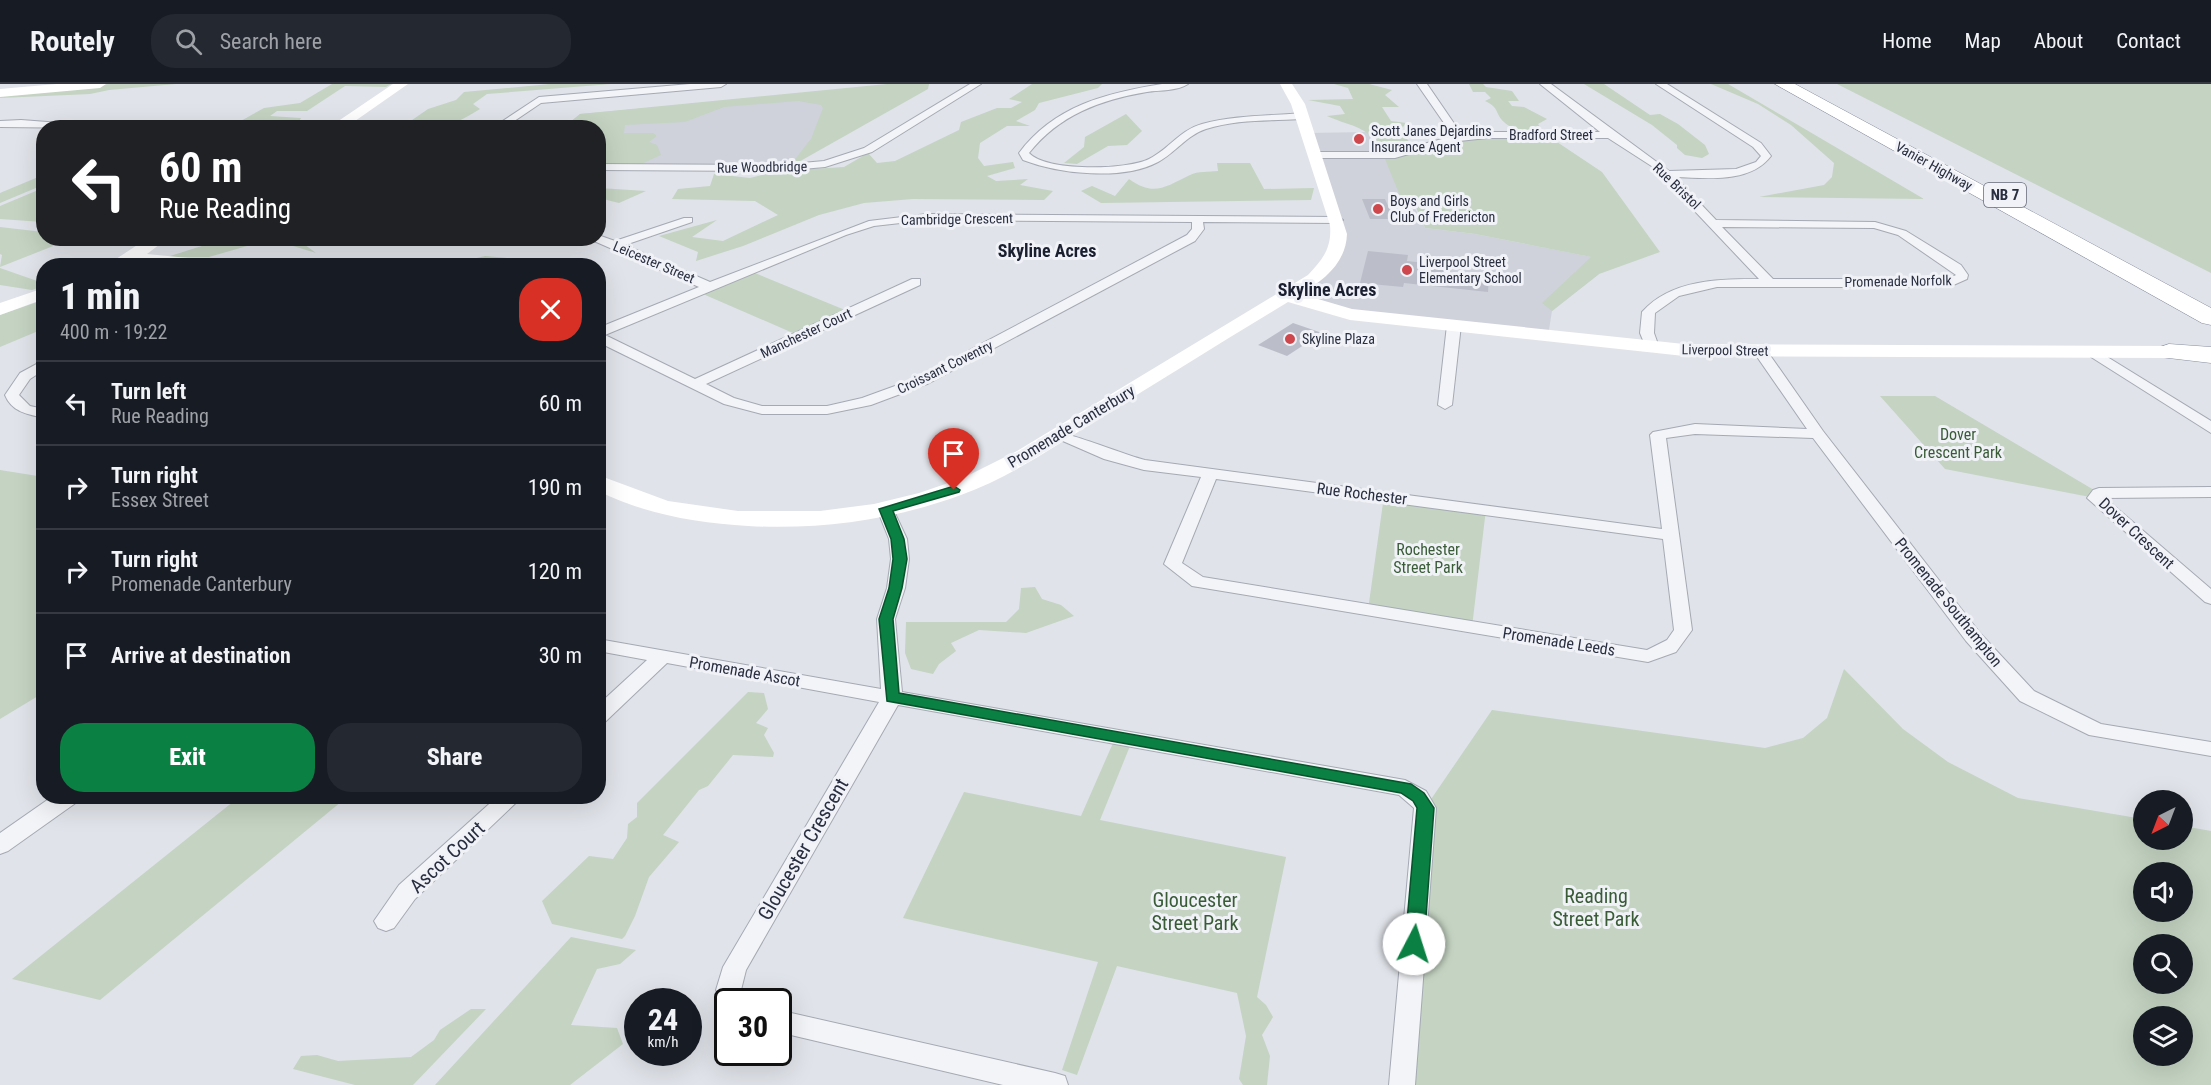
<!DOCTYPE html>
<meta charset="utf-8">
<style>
:root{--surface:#171b24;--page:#242831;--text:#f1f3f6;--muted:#9ea1a6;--line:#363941;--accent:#0b8043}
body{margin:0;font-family:"Roboto Condensed",sans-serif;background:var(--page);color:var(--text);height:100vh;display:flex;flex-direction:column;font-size:22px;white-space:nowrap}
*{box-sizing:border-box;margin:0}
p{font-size:20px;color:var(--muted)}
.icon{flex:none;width:33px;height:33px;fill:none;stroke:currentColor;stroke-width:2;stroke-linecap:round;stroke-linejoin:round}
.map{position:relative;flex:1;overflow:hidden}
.drawer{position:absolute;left:36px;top:174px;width:570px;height:546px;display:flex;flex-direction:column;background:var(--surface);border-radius:24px;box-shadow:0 6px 24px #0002}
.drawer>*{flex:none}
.banner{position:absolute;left:36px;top:36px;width:570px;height:126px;border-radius:24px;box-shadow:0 6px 24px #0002;background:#202124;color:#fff;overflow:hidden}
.needle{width:39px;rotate:222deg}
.buttons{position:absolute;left:2133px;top:706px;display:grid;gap:12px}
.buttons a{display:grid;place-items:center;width:60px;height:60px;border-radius:50%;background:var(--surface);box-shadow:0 6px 24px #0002;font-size:30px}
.speed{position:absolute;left:624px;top:904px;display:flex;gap:12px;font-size:30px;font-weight:700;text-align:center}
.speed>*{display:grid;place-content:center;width:78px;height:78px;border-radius:50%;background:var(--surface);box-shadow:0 6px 24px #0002;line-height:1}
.speed small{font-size:15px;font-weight:400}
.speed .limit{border:3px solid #111;border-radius:9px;background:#fff;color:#111}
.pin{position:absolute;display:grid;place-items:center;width:51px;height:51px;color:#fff;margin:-62px -26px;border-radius:50% 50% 50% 0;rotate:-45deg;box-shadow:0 0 6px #0007}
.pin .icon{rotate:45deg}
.me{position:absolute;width:66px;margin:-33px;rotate:5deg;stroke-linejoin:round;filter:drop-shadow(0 0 4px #0008)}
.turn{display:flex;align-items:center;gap:21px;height:126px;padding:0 24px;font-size:27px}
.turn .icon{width:78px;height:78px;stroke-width:2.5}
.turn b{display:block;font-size:42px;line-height:51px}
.round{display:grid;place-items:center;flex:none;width:63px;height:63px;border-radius:24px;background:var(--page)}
.summary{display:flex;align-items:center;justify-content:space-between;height:102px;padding:0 24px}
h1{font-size:36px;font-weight:800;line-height:45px}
.primary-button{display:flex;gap:12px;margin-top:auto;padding:12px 24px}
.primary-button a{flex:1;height:69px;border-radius:24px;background:var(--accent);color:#fff;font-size:24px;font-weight:800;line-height:69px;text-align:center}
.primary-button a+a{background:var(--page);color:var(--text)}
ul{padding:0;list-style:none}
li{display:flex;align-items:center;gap:18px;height:84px;padding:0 24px;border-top:2px solid var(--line)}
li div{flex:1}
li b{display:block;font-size:22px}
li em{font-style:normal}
header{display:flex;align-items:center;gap:36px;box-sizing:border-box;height:84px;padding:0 30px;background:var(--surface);border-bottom:2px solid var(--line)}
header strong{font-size:28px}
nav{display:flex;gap:33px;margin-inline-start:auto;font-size:21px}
.search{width:420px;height:54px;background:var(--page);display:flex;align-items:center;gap:15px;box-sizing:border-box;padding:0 21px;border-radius:24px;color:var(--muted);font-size:22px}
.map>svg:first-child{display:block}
.built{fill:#cfd2db}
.green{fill:#c4d3c2;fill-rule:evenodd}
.building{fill:#bbbec9}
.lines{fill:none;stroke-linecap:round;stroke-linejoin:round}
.street-casing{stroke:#a5a9b3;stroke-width:2}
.highway-casing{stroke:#888fa0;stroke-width:1}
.street{fill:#f3f4f7;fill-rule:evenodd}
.secondary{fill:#fff;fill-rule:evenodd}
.highway{fill:#fff;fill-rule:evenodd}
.route{fill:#0b8043;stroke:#07532c;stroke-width:1.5}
.poi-dot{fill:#cd474c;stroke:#f0f2f7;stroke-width:2}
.labels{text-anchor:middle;stroke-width:6;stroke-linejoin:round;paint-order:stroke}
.far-poi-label{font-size:14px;fill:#292f41;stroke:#f0f2f7;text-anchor:start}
.far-street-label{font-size:14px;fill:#292f41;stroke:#f0f2f7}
.shield{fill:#f0f2f7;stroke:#656a78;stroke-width:1.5}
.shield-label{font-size:15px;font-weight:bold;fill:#292f41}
.street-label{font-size:16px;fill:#292f41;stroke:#f0f2f7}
.park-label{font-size:16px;fill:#395c37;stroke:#f0f2f7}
.far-district-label{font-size:18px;font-weight:bold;fill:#1b2031;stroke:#f0f2f7}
.near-street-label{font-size:20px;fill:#292f41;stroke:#f0f2f7}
.near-park-label{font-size:20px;fill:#395c37;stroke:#f0f2f7}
</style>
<header>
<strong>Routely</strong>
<div class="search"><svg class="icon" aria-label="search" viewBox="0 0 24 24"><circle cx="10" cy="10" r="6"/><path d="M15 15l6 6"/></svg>Search here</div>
<nav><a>Home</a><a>Map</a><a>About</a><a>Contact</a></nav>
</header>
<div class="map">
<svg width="2211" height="1001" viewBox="0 0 2211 1001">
<rect width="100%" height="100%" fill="#e0e3e9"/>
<!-- built -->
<path class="built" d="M905,1L788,84L599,83L598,44H563L580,30Z
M1368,48L1388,71L1425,144L1475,150L1592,173L1599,190L1552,227L1548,252L1350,230L1286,211L1314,195L1338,141L1308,49Z"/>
<!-- green -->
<path class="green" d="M110,0H176L109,6L90,10L0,14V11Z
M332,0H391L386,3L345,2L307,27H277L270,32L301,34L296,43H230L264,24L300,19Z
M550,0H611L487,10L473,20L480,25C448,45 440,44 402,43L428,25L456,16L464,8Z
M887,0H929L928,5L788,84L811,55L823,24L821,21L798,17L724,23L685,38L625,41L624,49H653L657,52L649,58L657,61L661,71L635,83H599L598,44H563L580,30Z
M1032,0H1102L1098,4L1039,19L1035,26L1016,37L1030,42H1007L980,59L978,74L984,82L1013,78L1015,84L987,92L996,97L1028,95L1020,101L1053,107L1044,116L913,115L864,119L819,131L743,162L696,177L698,168L659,152L717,136L692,153L723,157L778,131L755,117L672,115L678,105L710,102L714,90L750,94L779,87L844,83L868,69L877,79L895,77L959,46L961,38L997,24H1011L1022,18L1009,15Z
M1334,0H1369L1392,6L1385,11L1399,23H1382L1391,37L1406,39L1400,47L1412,61L1384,66C1361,39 1357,45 1327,32L1345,30L1340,22L1308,16L1353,15L1348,4Z
M1469,0H1483L1486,3L1512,7L1519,17H1508L1512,22L1524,23L1547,35L1538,40L1541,44C1531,49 1513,47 1504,38C1495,30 1500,24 1485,17L1491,14L1485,8H1473Z
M1584,0H1604L1650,31L1660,30L1678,40L1705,61L1709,70L1702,74L1685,71L1677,64V61L1652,41Z
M1711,0H1728L1924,115L1759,113L1824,101L1832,93L1834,79L1791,41L1758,20Z
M1837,0H2211V189Z
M1126,30L1142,47L1127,61L1108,62L1077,80L1064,79L1084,63L1085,53Z
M1550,50L1557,58L1602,88L1660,168L1599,190L1552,227L1542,219L1591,173L1475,150L1425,144L1411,112H1400L1385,75L1388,71L1449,55Z
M1217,79H1250L1264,105L1314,104L1311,116L1101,119L1081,107L1092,102L1115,112L1129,95C1154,113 1165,103 1190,91C1198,87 1209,88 1218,87Z
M43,91V101L0,119V109Z
M43,104V138L0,135V122Z
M599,104L646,107L619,119L599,114Z
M0,143L43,148L44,154L71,155L0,183L2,171L0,170Z
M227,154L297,155L316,169L280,158L254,160L209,173H167Z
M485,172L518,175L534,181H403L409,179L448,181Z
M0,184L43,199V202L32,206L0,201Z
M755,189L845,226L793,249L703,210Z
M43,216V245L0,263V231Z
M1880,312H1935L2099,409L2095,414L1945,385Z
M0,386L44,393L43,609L0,635Z
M1384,412L1486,425L1472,543L1368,526Z
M1035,503L1042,515L1061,521L1074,532L1026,549L979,546L951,559L956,567L939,580L933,590L911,585L905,569L906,538H1006L1019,525L1021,504Z
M1844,585L1903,645L1948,678L2018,714L2143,735L2144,756H2182L2183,742L2211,747V1001H1402L1425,724L1492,626L1765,664L1803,654L1827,634ZM2144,789H2182V828H2144ZM2144,861H2182V900H2144ZM2144,933H2182V972H2144Z
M748,608L764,609L768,625L756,639L768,644L764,651L774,669L773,673L733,671L708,702L699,706L663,751L679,758L649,793L635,832L625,852L622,855L552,840L542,817L589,772L613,775L627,754L628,740L637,733V719Z
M1113,659L1130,662L1100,736L1286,773L1257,913L1266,921L1273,933L1262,951L1270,972L1267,1001H1243L1239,995L1246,952L1237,909L1117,882L1077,991L1062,986L1098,878L903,834L964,708L1081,732Z
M239,713H347L100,916L12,895Z
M571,853L636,866L620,880L597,885L571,941L617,944L623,960L570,1001H435Z
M471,925H486L413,1001H355L293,985L301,972L317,971L338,977L411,973L434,956L440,946Z"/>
<!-- building -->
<path class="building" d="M1362,115H1385L1394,135H1370Z
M1368,167L1408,171L1407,177L1445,181L1451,183V188L1489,192L1488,208L1404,199L1403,203L1360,199Z
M1293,239L1322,249L1287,272L1258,261Z"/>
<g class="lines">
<defs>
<path id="street" d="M690,0H726L721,3L541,19L504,44H492L539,13Z
M970,0H981L872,68L825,83L780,87L598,86V80L780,81L824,77L864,64Z
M1162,0H1188C1178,7 1159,6 1147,8C1100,16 1059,31 1029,69C1046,88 1127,86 1149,75C1169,65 1180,46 1202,40C1235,31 1269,32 1302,29L1307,32L1302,35C1271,37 1237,35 1206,45C1187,51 1175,69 1158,78C1123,97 1059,90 1023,76L1019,69C1054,22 1106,9 1162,0Z
M1417,0H1427L1462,51L1487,48H1600L1540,0H1551L1669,87L1736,85L1756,78L1761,72L1753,63L1656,0H1667L1761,59L1771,72C1750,100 1706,94 1675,93L1716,136L1875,138L1906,147L1961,181L1968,191L1967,195L1949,203H1717L1679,212L1655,229L1654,249L1659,263L1657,266H1647L1640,249L1642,228C1671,195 1720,195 1759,195L1653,83L1608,54H1487L1450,58L1395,74H1315L1310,71L1315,68H1394L1453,52ZM1722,143L1874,144L1898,151L1956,191L1948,195H1773Z
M21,36L87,41L92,44L0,43V37Z
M927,130L1337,133L1343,136L1337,139L1203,138L1204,145L1195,157L927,300L871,321L827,330H762L724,320L598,258V244L699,203L594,157L592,154H598V151L615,157L684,134H692V138L625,161L710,198L869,137ZM927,136L1192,138V145L1187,151L917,294L862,314L827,322H762L734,314L706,300L920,201V195H912L695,295L605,251L846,151L874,142Z
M1454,237L1461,241L1452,321L1445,325L1438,321L1447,241Z
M1760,263L1765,264L1823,347L1980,549L2034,607L2101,640L2211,658V672L2089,651L2020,617L1966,557L1813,354L1695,350L1666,354L1692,546L1676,568L1648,578L1192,502L1164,480L1201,393L1144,386L1104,375L1049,351L1052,348C1061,345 1128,372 1145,376L1662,445L1650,351L1653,348L1695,340L1807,345L1753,267ZM1216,395L1663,455L1674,546L1667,556L1647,566L1203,493L1182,479Z
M2096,266L2211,337V349L2091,273V267Z
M44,276V286L30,295L19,311L30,322L44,325V334C27,330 12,328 5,311L20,289Z
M2211,403V413L2105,414L2211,505V520L2205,518L2087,414L2093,406L2099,404Z
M885,420L893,425L907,455L909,475L905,504L895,535L902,608L1405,696L1426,707L1436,724L1415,1001H1389L1414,724L1399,711L898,621L746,886L741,906L748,918H728L726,926L716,906L723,883L879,618L667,579L605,638L598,640V621L647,576L598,567V555L881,605L877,535L887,504L891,475L889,455L877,425Z
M53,712H80L77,718L8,767L0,770V749Z
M498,712H523L415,815L394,844L386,847L378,844L374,837L399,801Z
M778,926L1055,989L1065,992L1068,1001H1003L778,948Z"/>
<path id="highway" d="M1775,0H1795L2211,224V241L2202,239Z
M2169,260L2211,263V279L2160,273L2156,268L2160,263Z"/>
</defs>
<!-- street casing -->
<use href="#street" class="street-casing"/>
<!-- highway casing -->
<use href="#highway" class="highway-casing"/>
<!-- street -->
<use href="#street" class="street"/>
<!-- secondary -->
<path class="secondary" d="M57,0H106L100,4L0,13V5Z
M393,0H408L345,44H328Z
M1280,0H1292L1305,20L1347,150C1346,179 1324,196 1301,210L1352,225L1684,260L2169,262L2179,268L2169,274L1684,272L1350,236L1288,218C1225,256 1162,295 1100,334C1055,362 1011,393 961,411C893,436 820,446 748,442C697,439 644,430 598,407V391L668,417L738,427H820L874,420L919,409L963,394L1017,367L1308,191C1323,175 1332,164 1330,141L1291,20Z
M148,154H168L147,170L219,177L227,182H115L116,175Z
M44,204V215L0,231V219Z"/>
<!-- highway -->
<use href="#highway" class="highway"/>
</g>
<!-- route -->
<path class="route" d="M954,402L960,406L959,408L893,427L904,455L907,475L902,504L893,535L899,609L1411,700L1424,709L1434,724L1424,860L1421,865L1414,867L1408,865L1405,860L1417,724L1413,717L1401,709L887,617L879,535L889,504L893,475L891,455L879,425Z"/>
<!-- markers -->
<g class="poi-dot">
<circle cx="1359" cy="55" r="6"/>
<circle cx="1378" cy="125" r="6"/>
<circle cx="1407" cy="186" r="6"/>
<circle cx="1290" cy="255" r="6"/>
</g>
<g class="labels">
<!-- far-poi labels -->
<g class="far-poi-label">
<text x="1371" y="52">Scott Janes Dejardins<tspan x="1371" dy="16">Insurance Agent</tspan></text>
<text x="1390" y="122">Boys and Girls<tspan x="1390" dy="16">Club of Fredericton</tspan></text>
<text x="1419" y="183">Liverpool Street<tspan x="1419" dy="16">Elementary School</tspan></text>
<text x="1302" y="260">Skyline Plaza</text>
</g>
<!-- far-street labels -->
<g class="far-street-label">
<text x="1551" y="56">Bradford Street</text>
<text transform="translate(1934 82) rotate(29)" y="5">Vanier Highway</text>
<text transform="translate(762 83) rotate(-1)" y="5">Rue Woodbridge</text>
<text transform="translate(1677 102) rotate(44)" y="5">Rue Bristol</text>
<text transform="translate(957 135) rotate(-1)" y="5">Cambridge Crescent</text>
<text transform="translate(654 178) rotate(23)" y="5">Leicester Street</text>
<text transform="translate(1898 197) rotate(-1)" y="5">Promenade Norfolk</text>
<text transform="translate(806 249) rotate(-25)" y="5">Manchester Court</text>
<text transform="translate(1725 266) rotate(1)" y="5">Liverpool Street</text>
<text transform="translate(945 283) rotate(-26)" y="5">Croissant Coventry</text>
</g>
<!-- shield labels -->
<rect class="shield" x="1984" y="99" width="42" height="24" rx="4.5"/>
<g class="shield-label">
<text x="2005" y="116">NB 7</text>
</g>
<!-- street labels -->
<g class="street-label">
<text transform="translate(1071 342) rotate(-31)" y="6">Promenade Canterbury</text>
<text transform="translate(1362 409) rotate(7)" y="6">Rue Rochester</text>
<text transform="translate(2137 449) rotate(43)" y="6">Dover Crescent</text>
<text transform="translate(1949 518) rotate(51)" y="6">Promenade Southampton</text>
<text transform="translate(1559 557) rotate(9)" y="6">Promenade Leeds</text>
<text transform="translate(745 587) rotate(10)" y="6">Promenade Ascot</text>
</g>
<!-- park labels -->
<g class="park-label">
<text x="1958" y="356">Dover<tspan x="1958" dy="18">Crescent Park</tspan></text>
<text x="1428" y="471">Rochester<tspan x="1428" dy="18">Street Park</tspan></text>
</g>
<!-- far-district labels -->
<g class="far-district-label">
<text x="1047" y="173">Skyline Acres</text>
<text x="1327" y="212">Skyline Acres</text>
</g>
<!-- near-street labels -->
<g class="near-street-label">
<text transform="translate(803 765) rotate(-60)" y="7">Gloucester Crescent</text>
<text transform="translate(447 773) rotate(-43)" y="7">Ascot Court</text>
</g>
<!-- near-park labels -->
<g class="near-park-label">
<text x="1596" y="819">Reading<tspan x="1596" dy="23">Street Park</tspan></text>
<text x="1195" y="823">Gloucester<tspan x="1195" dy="23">Street Park</tspan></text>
</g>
</g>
</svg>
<div class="buttons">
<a><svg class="needle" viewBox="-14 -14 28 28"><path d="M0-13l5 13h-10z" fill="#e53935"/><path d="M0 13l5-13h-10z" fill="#9ea1a6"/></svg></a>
<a><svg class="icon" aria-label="sound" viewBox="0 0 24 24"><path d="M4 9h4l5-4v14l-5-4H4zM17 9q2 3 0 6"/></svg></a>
<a><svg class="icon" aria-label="search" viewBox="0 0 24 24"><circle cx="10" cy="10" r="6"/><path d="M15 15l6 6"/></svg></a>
<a><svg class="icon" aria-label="layers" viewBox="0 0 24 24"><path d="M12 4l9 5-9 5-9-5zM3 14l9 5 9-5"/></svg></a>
</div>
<div class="speed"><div>24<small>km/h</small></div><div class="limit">30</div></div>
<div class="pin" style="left:954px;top:406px;background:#d93025"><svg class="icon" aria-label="arrive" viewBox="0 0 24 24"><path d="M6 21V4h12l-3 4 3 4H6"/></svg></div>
<svg class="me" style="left:1414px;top:860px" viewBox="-20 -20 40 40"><circle r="19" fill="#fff"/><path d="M0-13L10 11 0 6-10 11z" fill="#0b8043"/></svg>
<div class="banner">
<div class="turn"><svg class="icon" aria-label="left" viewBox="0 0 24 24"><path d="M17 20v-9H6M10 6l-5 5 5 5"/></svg><div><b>60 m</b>Rue Reading</div></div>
</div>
<section class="drawer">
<div class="summary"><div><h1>1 min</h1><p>400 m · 19:22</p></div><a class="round" style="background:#d93025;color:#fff"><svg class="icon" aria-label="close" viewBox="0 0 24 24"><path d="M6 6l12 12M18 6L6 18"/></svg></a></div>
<ul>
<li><svg class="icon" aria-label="left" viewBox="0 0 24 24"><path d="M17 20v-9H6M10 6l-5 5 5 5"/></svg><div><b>Turn left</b><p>Rue Reading</p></div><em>60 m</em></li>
<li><svg class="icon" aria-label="right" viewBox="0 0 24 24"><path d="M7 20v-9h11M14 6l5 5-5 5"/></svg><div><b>Turn right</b><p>Essex Street</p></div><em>190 m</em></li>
<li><svg class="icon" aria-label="right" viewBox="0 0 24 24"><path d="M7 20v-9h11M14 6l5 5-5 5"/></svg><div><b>Turn right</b><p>Promenade Canterbury</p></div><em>120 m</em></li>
<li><svg class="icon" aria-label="arrive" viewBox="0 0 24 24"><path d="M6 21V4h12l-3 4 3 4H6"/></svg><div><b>Arrive at destination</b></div><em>30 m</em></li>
</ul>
<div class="primary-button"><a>Exit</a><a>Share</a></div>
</section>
</div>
